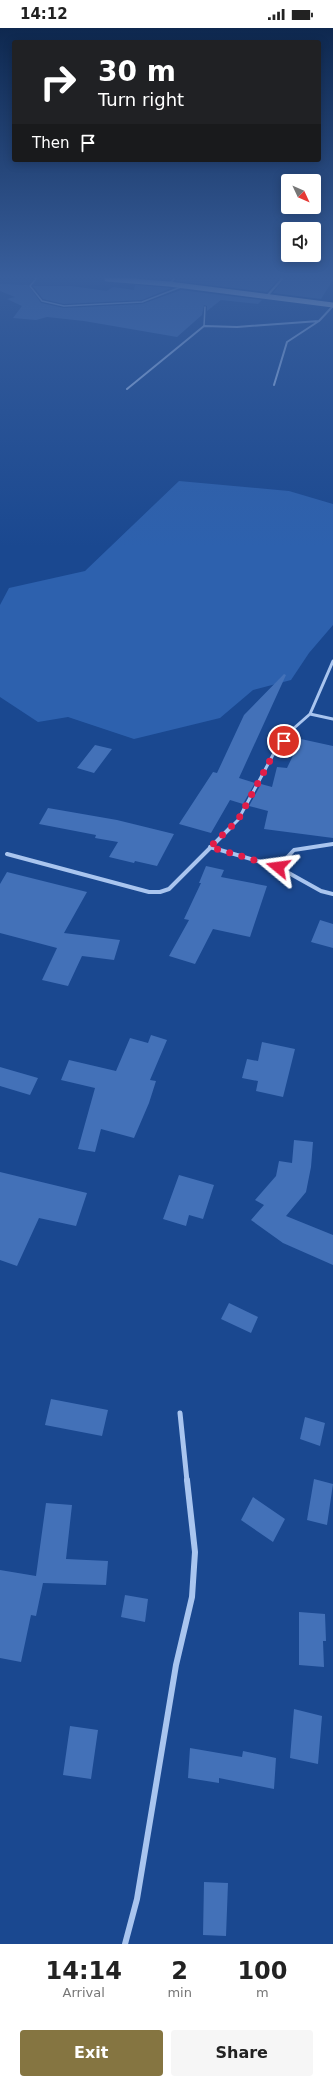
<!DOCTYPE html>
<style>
:root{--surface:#fff;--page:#f6f6f6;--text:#222;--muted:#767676;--accent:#857541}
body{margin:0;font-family:"DejaVu Sans",sans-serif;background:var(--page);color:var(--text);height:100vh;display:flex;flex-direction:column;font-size:15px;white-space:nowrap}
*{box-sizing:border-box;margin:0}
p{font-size:13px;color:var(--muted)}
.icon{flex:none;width:22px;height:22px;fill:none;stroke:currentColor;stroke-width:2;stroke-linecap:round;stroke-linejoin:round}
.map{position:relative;height:1916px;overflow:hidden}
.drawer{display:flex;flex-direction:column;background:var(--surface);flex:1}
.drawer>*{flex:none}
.hud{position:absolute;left:12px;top:12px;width:309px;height:122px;border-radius:4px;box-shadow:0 2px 10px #0003;background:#202124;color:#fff;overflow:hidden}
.needle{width:26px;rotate:134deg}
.controls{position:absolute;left:281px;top:146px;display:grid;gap:8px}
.controls a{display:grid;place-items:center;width:40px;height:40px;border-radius:4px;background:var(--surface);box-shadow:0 2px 10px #0003;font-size:20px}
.pin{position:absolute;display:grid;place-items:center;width:34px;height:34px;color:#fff;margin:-17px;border:2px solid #fff;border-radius:50%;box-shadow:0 1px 4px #0007}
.me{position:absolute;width:44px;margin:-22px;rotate:286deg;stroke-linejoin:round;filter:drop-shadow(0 0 3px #0008)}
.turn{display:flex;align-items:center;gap:14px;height:84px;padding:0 20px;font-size:18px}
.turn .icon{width:52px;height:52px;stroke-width:2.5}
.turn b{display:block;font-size:28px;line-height:34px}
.then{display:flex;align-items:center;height:38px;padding:0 20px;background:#0003;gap:8px;font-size:15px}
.eta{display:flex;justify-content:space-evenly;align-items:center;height:68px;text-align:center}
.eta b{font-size:24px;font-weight:800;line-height:28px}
.action{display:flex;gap:8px;margin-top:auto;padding:8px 20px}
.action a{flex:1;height:46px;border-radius:4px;background:var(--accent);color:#fff;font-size:16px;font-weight:800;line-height:46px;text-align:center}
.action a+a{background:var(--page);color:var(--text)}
.status{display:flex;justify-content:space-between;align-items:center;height:28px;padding:0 20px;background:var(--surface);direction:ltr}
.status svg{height:11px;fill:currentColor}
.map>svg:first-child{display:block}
.green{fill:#2d61ae}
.building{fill:#4371b8}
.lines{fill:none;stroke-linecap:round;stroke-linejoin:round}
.service{stroke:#a9c5ef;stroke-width:1.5}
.minor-far4{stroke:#a9c5ef;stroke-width:2}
.minor-far3{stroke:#a9c5ef;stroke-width:3}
.minor-far2{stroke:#a9c5ef;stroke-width:4}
.minor-far1{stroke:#a9c5ef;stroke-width:5}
.minor{stroke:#a9c5ef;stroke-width:6}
.primary{stroke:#f0f5ff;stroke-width:5}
.route{stroke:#e11d48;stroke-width:7;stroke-dasharray:0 12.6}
</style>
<div class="status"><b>14:12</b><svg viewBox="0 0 49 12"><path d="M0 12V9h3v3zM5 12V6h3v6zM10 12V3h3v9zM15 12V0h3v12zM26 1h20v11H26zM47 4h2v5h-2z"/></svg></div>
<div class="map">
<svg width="333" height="1916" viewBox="0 0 333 1916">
<rect width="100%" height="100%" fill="#1a4890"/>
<!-- green -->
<path class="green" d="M179,453L289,463L333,476V597L309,625L291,652L253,662L220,690L134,711L68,689L38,694L0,669V577L9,560L85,543Z"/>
<!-- building -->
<path class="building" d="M176,251H279L267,264L176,253Z
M284,251H333V252L321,271L273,265Z
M0,256L28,257L41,275L64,280L142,276L181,262L262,272L258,276L221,272L207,283V278L204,277L202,287L177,309L84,293L47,289L36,292L13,290L22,278L7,271L15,269L0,263Z
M135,257L171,260L142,272L64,276L43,271L33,258H71L107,263L113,259L134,262Z
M284,646L286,647L239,750L255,755L243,776L230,772L211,805L179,796L213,744L217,745L244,687Z
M301,711L333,718V810L264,801L268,783L249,778L261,756L272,759L277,739L287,740Z
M95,717L112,721L94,745L77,740Z
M48,780L117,792L174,806L157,838L135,833L134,835L109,829L118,814L95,810L96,807L39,796Z
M206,838L224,842L221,849L267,858L250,909L213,901L195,936L169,928L189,892L184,891L201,855H199Z
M7,844L87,864L64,905L120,912L114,932L82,928L68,958L42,952L57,920L0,905V856Z
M320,892L333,896V920L311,914Z
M151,1007L167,1012L150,1052L156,1053L149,1075L134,1110L101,1101L95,1124L78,1121L95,1060L61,1052L69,1032L116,1043L130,1010L148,1015Z
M262,1014L295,1021L283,1069L256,1063L258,1053L242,1050L247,1031L258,1033Z
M0,1039L38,1050L30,1067L0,1058Z
M294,1112L313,1114L311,1139L306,1164L286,1188L333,1207V1237L283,1215L251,1192L264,1177L255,1172L276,1148L279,1133L292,1135Z
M0,1144L87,1165L76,1198L39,1190L17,1238L0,1232Z
M179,1147L214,1157L203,1191L189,1187L186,1198L163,1191Z
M229,1275L258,1289L251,1305L221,1291Z
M51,1371L108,1382L102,1408L45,1397Z
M305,1389L325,1395L320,1418L300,1411Z
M314,1451L333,1456L327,1497L307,1492Z
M253,1469L285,1491L273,1514L241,1492Z
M46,1475L72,1477L66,1531L108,1533L106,1557L43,1555L36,1588L31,1587L21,1634L0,1630V1542L36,1548Z
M125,1567L148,1571L145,1594L121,1589Z
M299,1584L325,1586L326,1613H323L324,1639L299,1637Z
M294,1681L322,1688L318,1736L290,1730Z
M70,1698L98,1702L91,1751L63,1747Z
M190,1720L242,1729L243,1723L276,1730L274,1761L219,1750V1755L188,1750Z
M204,1854L228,1855L226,1908L203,1907Z"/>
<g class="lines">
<!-- service -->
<path class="service" d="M36,251L30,258L42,273L64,278L142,274L181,259
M204,298L205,279"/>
<!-- minor-far4 -->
<path class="minor-far4" d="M169,256L174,251
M267,268L282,251
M274,357L287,314L319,293L333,278
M127,361L204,298L237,299L319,293"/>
<!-- minor-far3 -->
<path class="minor-far3" d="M310,686L333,691
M231,799L238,792L274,725L293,701L310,686L333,633"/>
<!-- minor-far2 -->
<path class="minor-far2" d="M210,819L278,839L321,863L333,866
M7,826L149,864H160L169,861L232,798
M278,839L294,822L333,816"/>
<!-- minor-far1 -->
<path class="minor-far1" d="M180,1385L187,1453"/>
<!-- minor -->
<path class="minor" d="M125,1916L137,1871L176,1637L192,1569L195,1524L187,1452"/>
<!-- primary -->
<path class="primary" d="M107,251L169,256L333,277"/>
</g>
<!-- sky -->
<linearGradient id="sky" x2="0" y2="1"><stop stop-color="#0e284f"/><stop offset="0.48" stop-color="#385e9c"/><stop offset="1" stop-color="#385e9c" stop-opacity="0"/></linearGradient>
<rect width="333" height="519" fill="url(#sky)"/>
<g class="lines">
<!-- route -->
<path class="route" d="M278,839L210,819L238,792L274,725L284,713"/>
</g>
</svg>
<div class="controls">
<a><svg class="needle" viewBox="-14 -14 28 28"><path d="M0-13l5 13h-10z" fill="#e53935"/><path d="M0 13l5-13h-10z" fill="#767676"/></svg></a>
<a><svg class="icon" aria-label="sound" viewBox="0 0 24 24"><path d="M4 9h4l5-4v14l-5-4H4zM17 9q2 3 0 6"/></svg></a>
</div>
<div class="pin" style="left:284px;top:713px;background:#d93025"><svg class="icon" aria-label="arrive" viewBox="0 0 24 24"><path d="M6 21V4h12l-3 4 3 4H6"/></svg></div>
<svg class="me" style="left:278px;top:839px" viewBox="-20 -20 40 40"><path d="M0-17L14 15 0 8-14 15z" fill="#e11d48" stroke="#fff" stroke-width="4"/></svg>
<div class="hud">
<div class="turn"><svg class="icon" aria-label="right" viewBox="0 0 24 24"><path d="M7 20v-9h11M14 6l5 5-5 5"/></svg><div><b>30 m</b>Turn right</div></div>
<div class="then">Then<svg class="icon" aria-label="arrive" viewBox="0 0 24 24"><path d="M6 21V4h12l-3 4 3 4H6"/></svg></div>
</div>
</div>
<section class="drawer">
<div class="eta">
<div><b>14:14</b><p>Arrival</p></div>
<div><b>2</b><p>min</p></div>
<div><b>100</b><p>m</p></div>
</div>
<div class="action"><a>Exit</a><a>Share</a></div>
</section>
